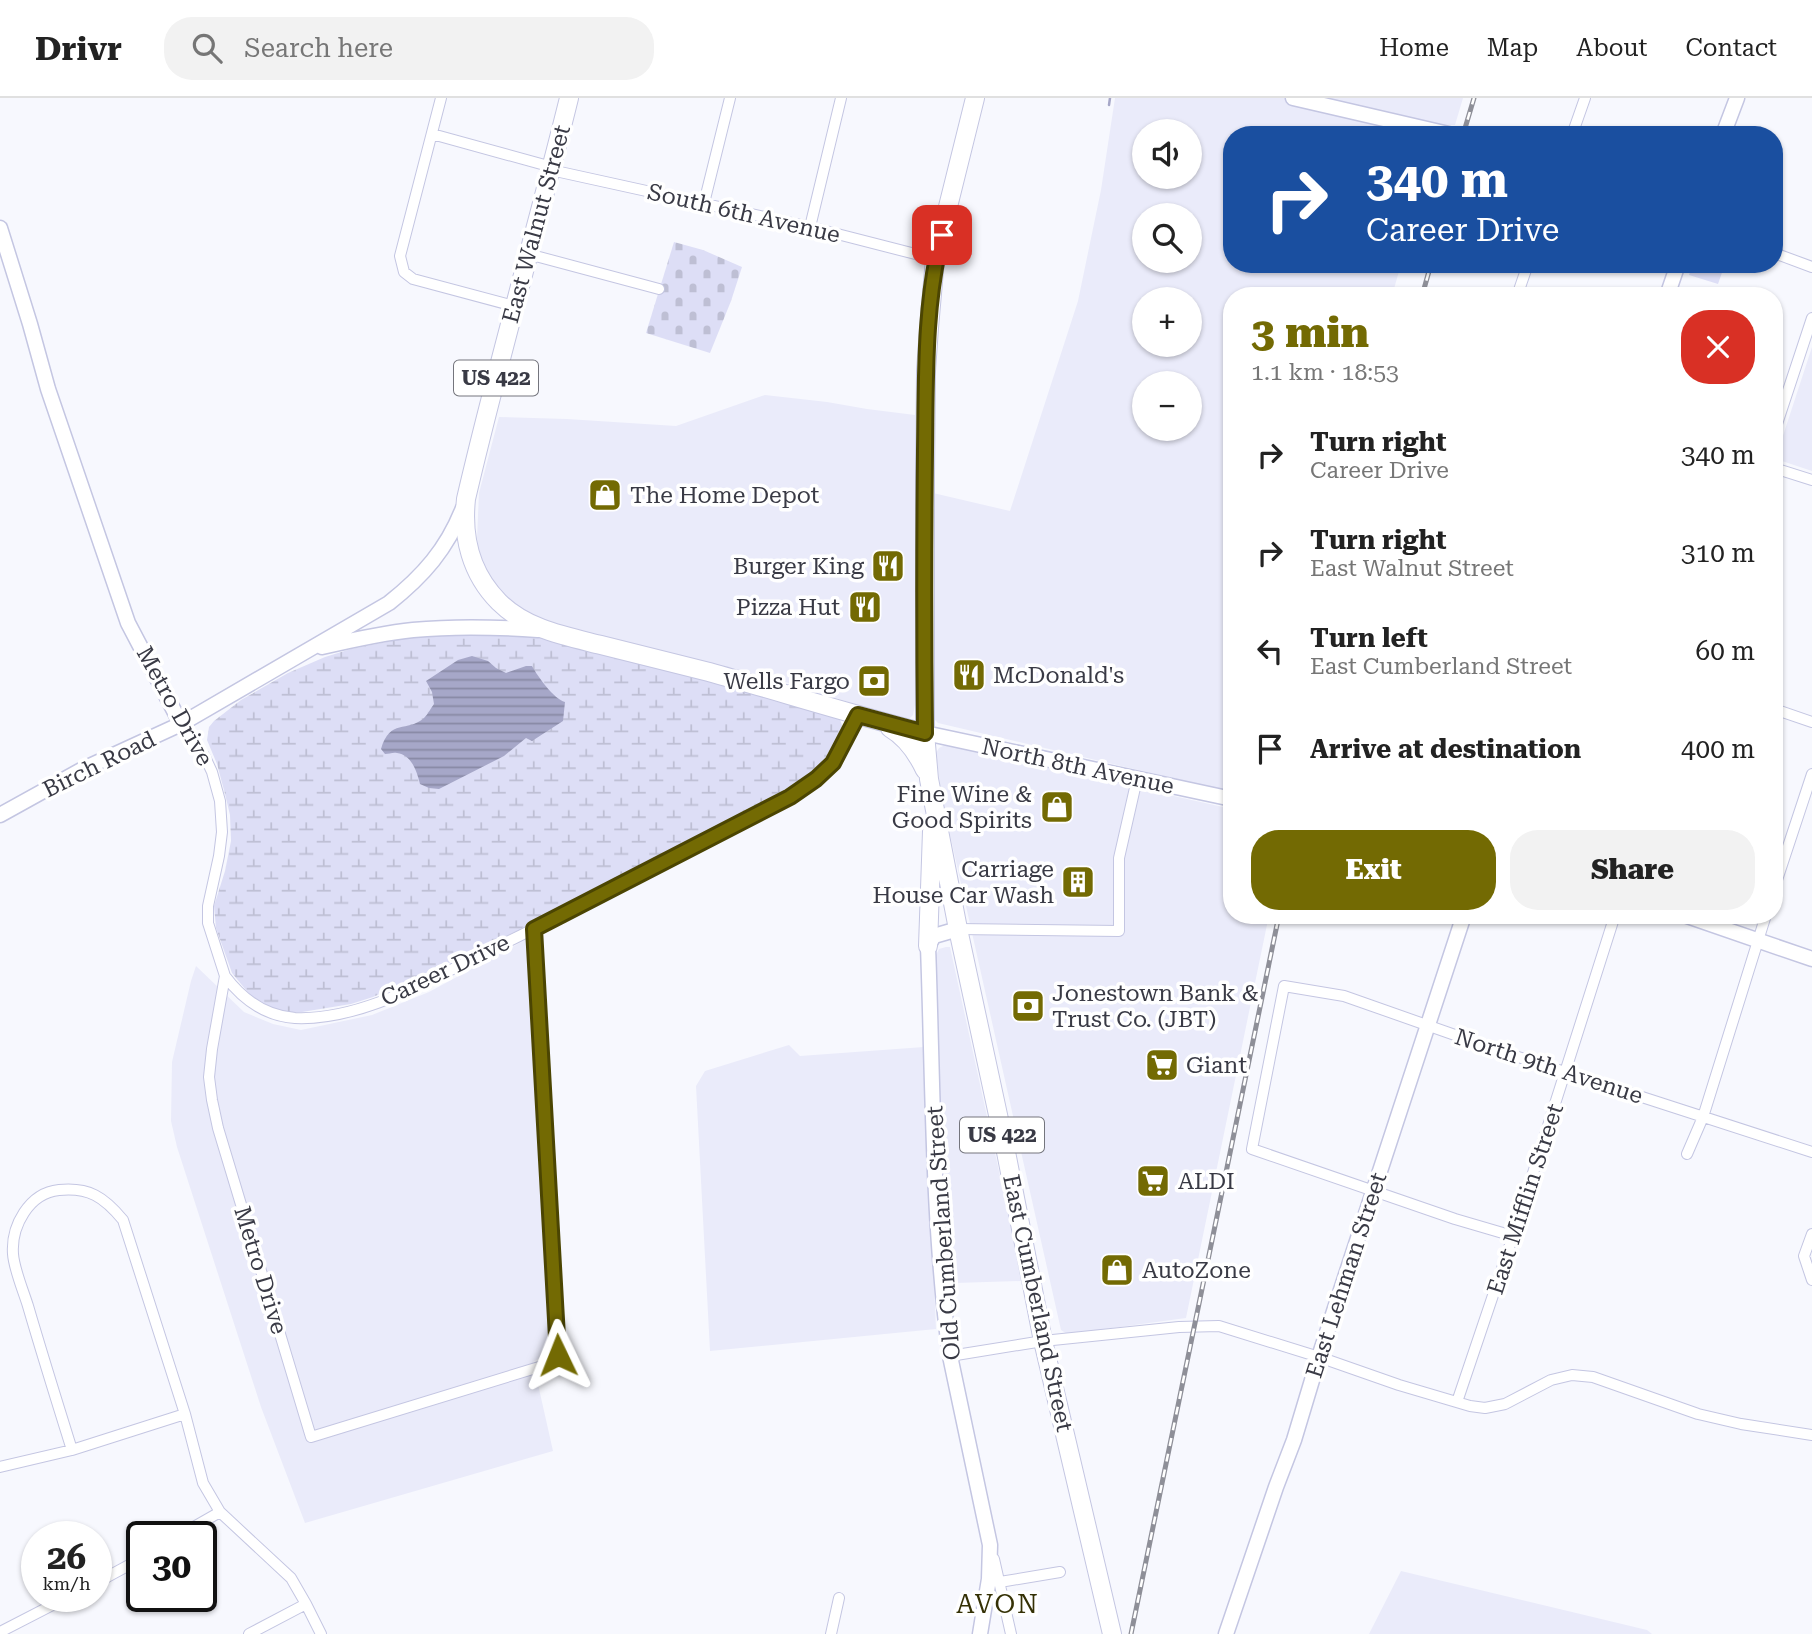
<!DOCTYPE html>
<meta charset="utf-8">
<style>
:root{--surface:#fff;--page:#f2f2f2;--text:#222;--muted:#767676;--line:#e0e0e0;--accent:#736a03}
body{margin:0;font-family:"Roboto Serif",serif;background:var(--page);color:var(--text);height:100vh;display:flex;flex-direction:column;font-size:26px;white-space:nowrap}
*{box-sizing:border-box;margin:0}
p{font-size:23px;color:var(--muted)}
.icon{flex:none;width:38px;height:38px;fill:none;stroke:currentColor;stroke-width:2;stroke-linecap:round;stroke-linejoin:round}
.map{position:relative;flex:1;overflow:hidden}
.drawer{position:absolute;left:1223px;top:189px;width:560px;height:637px;display:flex;flex-direction:column;background:var(--surface);border-radius:28px;box-shadow:0 2px 5px #0004}
.drawer>*{flex:none}
.hud{position:absolute;left:1223px;top:28px;width:560px;height:147px;border-radius:28px;box-shadow:0 2px 5px #0004;background:#1a4fa0;color:#fff;overflow:hidden}
.fabs{position:absolute;left:1132px;top:21px;display:grid;gap:14px}
.fabs a{display:grid;place-items:center;width:70px;height:70px;border-radius:50%;background:var(--surface);box-shadow:0 2px 5px #0004;font-size:35px}
.speed{position:absolute;left:21px;top:1423px;display:flex;gap:14px;font-size:35px;font-weight:700;text-align:center}
.speed>*{display:grid;place-content:center;width:91px;height:91px;border-radius:50%;background:var(--surface);box-shadow:0 2px 5px #0004;line-height:1}
.speed small{font-size:18px;font-weight:400}
.speed .limit{border:4px solid #111;border-radius:10px;background:#fff;color:#111}
.pin{position:absolute;display:grid;place-items:center;width:60px;height:60px;color:#fff;margin:-30px;border-radius:14px;box-shadow:0 4px 10px #0006}
.me{position:absolute;width:77px;margin:-38px;rotate:358deg;stroke-linejoin:round;filter:drop-shadow(0 0 5px #0008)}
.turn{display:flex;align-items:center;gap:24px;height:147px;padding:0 28px;font-size:32px}
.turn .icon{width:91px;height:91px;stroke-width:2.5}
.turn b{display:block;font-size:49px;line-height:60px}
.round{display:grid;place-items:center;flex:none;width:74px;height:74px;border-radius:28px;background:var(--page)}
.summary{display:flex;align-items:center;justify-content:space-between;height:119px;padding:0 28px}
h1{font-size:42px;font-weight:800;line-height:52px;color:var(--accent)}
.action{display:flex;gap:14px;margin-top:auto;padding:14px 28px}
.action a{flex:1;height:80px;border-radius:28px;background:var(--accent);color:#fff;font-size:28px;font-weight:800;line-height:80px;text-align:center}
.action a+a{background:var(--page);color:var(--text)}
ul{padding:0;list-style:none}
li{display:flex;align-items:center;gap:21px;height:98px;padding:0 28px}
li div{flex:1}
li b{display:block;font-size:26px}
li em{font-style:normal}
header{display:flex;align-items:center;gap:42px;box-sizing:border-box;height:98px;padding:0 35px;background:var(--surface);border-bottom:2px solid var(--line)}
header strong{font-size:33px}
nav{display:flex;gap:38px;margin-inline-start:auto;font-size:24px}
.search{width:490px;height:63px;background:var(--page);display:flex;align-items:center;gap:18px;box-sizing:border-box;padding:0 24px;border-radius:28px;color:var(--muted);font-size:26px}
.map>svg:first-child{display:block}
.built{fill:#eaebfa;fill-rule:evenodd}
.wetland{fill:url(#wetland-marsh)}
.cemetery{fill:url(#cemetery-stones)}
.park{fill:#dddef6}
.water{fill:url(#water-rules)}
.lines{fill:none;stroke-linecap:round;stroke-linejoin:round}
.stream{stroke:#a6a7c8;stroke-width:2.5}
.street-casing{stroke:#c4c6e2;stroke-width:12}
.secondary-casing{stroke:#c4c6e2;stroke-width:17}
.highway-casing{stroke:#c4c6e2;stroke-width:20}
.street{stroke:#fff;stroke-width:10}
.secondary{stroke:#fff;stroke-width:14}
.highway{stroke:#fff;stroke-width:18}
.rail-casing{stroke:#8e8f98;stroke-width:5}
.rail{stroke:#fff;stroke-width:2.5;stroke-dasharray:8;stroke-linecap:butt}
.route-casing{stroke:#4b4502;stroke-width:18}
.route{stroke:#736a03;stroke-width:12}
.labels{text-anchor:middle;stroke-width:7;stroke-linejoin:round;paint-order:stroke}
.shield{fill:#fff;stroke:#74757d;stroke-width:2}
.shield-label{font-size:21px;font-weight:bold;fill:#393a45}
.street-label{font-size:23px;fill:#393a45;stroke:#fff}
.poi-label{font-size:23px;fill:#393a45;stroke:#fff;text-anchor:start}
.quarter-label{font-size:26px;letter-spacing:2px;fill:#353105;stroke:#fff}
</style>
<header>
<strong>Drivr</strong>
<div class="search"><svg class="icon" aria-label="search" viewBox="0 0 24 24"><circle cx="10" cy="10" r="6"/><path d="M15 15l6 6"/></svg>Search here</div>
<nav><a>Home</a><a>Map</a><a>About</a><a>Contact</a></nav>
</header>
<div class="map">
<svg width="1812" height="1536" viewBox="0 0 1812 1536">
<defs>
<pattern id="wetland-marsh" width="20" height="14" patternUnits="userSpaceOnUse" patternTransform="scale(1.75)"><rect width="20" height="14" fill="#dddef6"/><path d="M1 5h8M5 5V1M11 12h8M15 12V8" fill="none" stroke="#bebfd4"/></pattern>
<pattern id="cemetery-stones" width="16" height="16" patternUnits="userSpaceOnUse" patternTransform="scale(1.75)"><rect width="16" height="16" fill="#dddef6"/><path d="M2 7V4a2 2 0 0 1 4 0v3zM10 15v-3a2 2 0 0 1 4 0v3z" fill="#bebfd4"/></pattern>
<pattern id="water-rules" width="6" height="5" patternUnits="userSpaceOnUse" patternTransform="scale(1.75)"><rect width="6" height="5" fill="#a6a7c8"/><path d="M0 2.5h6" fill="none" stroke="#8889a4"/></pattern>
</defs>
<rect width="100%" height="100%" fill="#f7f8fe"/>
<!-- built -->
<path class="built" d="M1115,0H1463L1455,27H1440L1437,37H1232V166H1401L1392,198H1232V694L938,625L934,621L933,395L1010,413L1078,203L1101,92ZM1144,33H1190V79H1144ZM1144,117H1190V163H1144ZM1144,201H1190V247H1144ZM1144,285H1190V331H1144Z
M1812,249V373L1782,363L1776,359Z
M765,297L827,304L867,311L915,317V607L913,617L909,621L901,622L801,588L551,525L516,509L498,493L479,460L477,440L479,395L499,319L567,321L676,328Z
M945,647L1232,711V817H1269L1186,1220L1075,1235L1067,1236L1061,1232L942,701L936,655L939,650Z
M527,841L549,1244L541,1259L533,1264L553,1353L305,1425L261,1309L177,1049L171,1023L172,964L191,883L196,868L244,914L273,926L301,932L372,917L429,894Z
M946,849H950L1009,1119L1021,1183L955,1185L949,1140L936,951V857L939,851Z
M789,947L800,958L924,949L936,1231L710,1253L696,988L705,973Z
M1401,1473L1647,1532L1652,1536H1369Z"/>
<!-- wetland -->
<path class="wetland" d="M474,535L548,540L786,600L839,620C855,646 811,676 794,690L493,845L373,899L351,906L302,914L287,915L272,910L250,897L232,875L216,830L214,808L225,773L231,743L230,717L225,696L217,666L207,642L209,629L214,623L241,602L288,575L325,559L351,551L412,539Z"/>
<!-- cemetery -->
<path class="cemetery" d="M674,144L703,152L742,169L731,203L710,255L646,235Z"/>
<!-- park -->
<path class="park" d="M1693,166H1725L1718,186L1689,177Z"/>
<!-- water -->
<path class="water" d="M472,558L488,563L496,570L506,575L526,568H532C538,579 554,601 565,604L563,623L532,643L526,640L504,658L439,691L429,690L420,686C417,674 412,657 397,655C393,654 389,656 385,656L381,651C390,620 407,635 424,620C428,616 431,610 434,606L432,594L426,583L458,562Z"/>
<g class="lines">
<!-- stream -->
<path class="stream" d="M1109,7L1110,0"/>
<defs>
<path id="street" d="M441,0L400,158L404,174L413,181L514,208
M432,36L552,69
M1572,37L1585,0
M551,72L810,129L935,161
M704,105L730,0
M810,129L841,0
M1774,155L1812,169
M528,156L659,191
M1517,198L1528,166
M1774,335L1812,220
M1774,370L1812,382
M1774,611L1812,624
M181,626L205,659L212,674L220,703L222,734L219,758L208,808V825L225,878L212,951L209,979L212,1002L218,1030L311,1339L549,1266L556,1261L558,1248L556,1194L534,831
M1774,791L1812,676
M958,831L1119,833V760L1137,681
M225,878C243,902 265,918 295,920C363,923 434,879 493,851C593,802 692,750 790,699L816,681L833,665L858,617
M1687,1056L1703,1019L1766,817
M1812,1136L1804,1158L1812,1182
M1513,1138L1455,1121L1252,1051L1284,888L1344,898L1509,956L1812,1054
M950,1258L1043,1243L1179,1229L1219,1228L1319,1259L1399,1287L1470,1308L1485,1310L1505,1306L1551,1282L1572,1277L1593,1279L1698,1316L1741,1326L1812,1337
M1457,1304L1513,1138L1615,817
M72,1352C57,1304 42,1256 28,1208C23,1192 14,1171 13,1156C11,1128 29,1095 59,1092C89,1089 104,1099 123,1122L185,1316L203,1385L220,1414L291,1480L306,1506L321,1536
M0,1369L72,1352L185,1316
M178,1438L220,1414
M994,1461L1011,1536
M1000,1484L1060,1474
M96,1485L142,1460
M0,1534L70,1498
M249,1536L306,1506
M831,1536L839,1500"/>
<path id="secondary" d="M1293,0L1453,37
M1723,37L1737,0
M0,130L30,226L48,291L128,525L181,626
M1667,198L1678,166
M322,549C352,542 383,535 413,532C454,528 497,529 538,532
M925,635L1232,701
M0,717L83,671L181,626L389,505C423,478 447,451 463,410
M1684,817L1812,861
M958,831L934,838L928,848C933,983 932,1124 950,1258L990,1447L989,1481L980,1536
M1226,1536L1276,1389L1294,1342L1319,1259L1464,817"/>
<path id="highway" d="M569,0C536,134 497,267 466,401C462,439 471,476 499,504C526,531 565,538 601,547C637,556 673,565 709,574C781,594 853,617 925,635
M975,0L935,161L929,230L926,273L925,378V635L929,681L958,831L1006,1054L1043,1243L1112,1536
M890,630C907,640 917,655 925,672
M928,848L932,733"/>
</defs>
<!-- street casing -->
<use href="#street" class="street-casing"/>
<!-- secondary casing -->
<use href="#secondary" class="secondary-casing"/>
<!-- highway casing -->
<use href="#highway" class="highway-casing"/>
<!-- street -->
<use href="#street" class="street"/>
<!-- secondary -->
<use href="#secondary" class="secondary"/>
<!-- highway -->
<use href="#highway" class="highway"/>
<defs>
<path id="rail" d="M1463,37L1474,0
M1422,198L1431,166
M1131,1536L1279,817"/>
</defs>
<!-- rail casing -->
<use href="#rail" class="rail-casing"/>
<!-- rail -->
<use href="#rail" class="rail"/>
</g>
<g class="lines">
<defs>
<path id="route" d="M558,1257L534,831L790,699L816,681L833,665L858,617L925,635C924,541 924,447 925,353C926,283 924,206 942,137"/>
</defs>
<!-- route casing -->
<use href="#route" class="route-casing"/>
<!-- route -->
<use href="#route" class="route"/>
</g>
<!-- icons -->
<defs>
<symbol id="shop-square" viewBox="-11 -11 22 22"><rect x="-9" y="-9" width="18" height="18" rx="4" fill="#736a03" stroke="#fff"/><path d="M-5-2.5h2.3a2.7 3.5 0 0 1 5.4 0H5L5.5 6h-11ZM-1.5-2.5h3a1.5 2.3 0 0 0-3 0Z" fill="#fff"/></symbol>
<symbol id="restaurant-square" viewBox="-11 -11 22 22"><rect x="-9" y="-9" width="18" height="18" rx="4" fill="#736a03" stroke="#fff"/><path d="M-5-6h1v4h1v-4h1v4h1v-4h1v5L-1.5 .5V6h-2V.5L-5-1ZM5-6V6H3V1.5H1.5Q1.5-4 5-6Z" fill="#fff"/></symbol>
<symbol id="bank-square" viewBox="-11 -11 22 22"><rect x="-9" y="-9" width="18" height="18" rx="4" fill="#736a03" stroke="#fff"/><path d="M-6-4H6V4H-6ZM0-2.3a2.3 2.3 0 1 0 0 4.6a2.3 2.3 0 1 0 0-4.6Z" fill="#fff"/></symbol>
<symbol id="building-square" viewBox="-11 -11 22 22"><rect x="-9" y="-9" width="18" height="18" rx="4" fill="#736a03" stroke="#fff"/><path d="M-4-6H4V6H1V3H-1V6H-4ZM-2.5-4.3h1.7v1.8h-1.7ZM.8-4.3h1.7v1.8H.8ZM-2.5-1h1.7V.8h-1.7ZM.8-1h1.7V.8H.8Z" fill="#fff"/></symbol>
<symbol id="supermarket-square" viewBox="-11 -11 22 22"><rect x="-9" y="-9" width="18" height="18" rx="4" fill="#736a03" stroke="#fff"/><path d="M-6-5.5h2.5l.6 2H6L4.5 2H-2.5L-4.4-4H-6ZM-1.5 3.2a1.3 1.3 0 1 0 .1 0ZM3 3.2a1.3 1.3 0 1 0 .1 0Z" fill="#fff"/></symbol>
</defs>
<g fill-rule="evenodd">
<use href="#shop-square" x="586" y="378" width="38" height="38"/>
<use href="#restaurant-square" x="869" y="449" width="38" height="38"/>
<use href="#restaurant-square" x="846" y="490" width="38" height="38"/>
<use href="#restaurant-square" x="950" y="558" width="38" height="38"/>
<use href="#bank-square" x="855" y="564" width="38" height="38"/>
<use href="#shop-square" x="1038" y="690" width="38" height="38"/>
<use href="#building-square" x="1059" y="765" width="38" height="38"/>
<use href="#bank-square" x="1009" y="889" width="38" height="38"/>
<use href="#supermarket-square" x="1143" y="948" width="38" height="38"/>
<use href="#supermarket-square" x="1134" y="1064" width="38" height="38"/>
<use href="#shop-square" x="1098" y="1153" width="38" height="38"/>
</g>
<g class="labels">
<!-- shield labels -->
<g class="shield">
<rect x="454" y="262.5" width="84" height="35" rx="5"/>
<rect x="960" y="1019.5" width="84" height="35" rx="5"/>
</g>
<g class="shield-label">
<text x="496" y="287">US 422</text>
<text x="1002" y="1044">US 422</text>
</g>
<!-- street labels -->
<g class="street-label">
<text transform="translate(744 115) rotate(13)" y="8">South 6th Avenue</text>
<text transform="translate(536 126) rotate(-75)" y="8">East Walnut Street</text>
<text transform="translate(175 608) rotate(61)" y="8">Metro Drive</text>
<text transform="translate(99 666) rotate(-26)" y="8">Birch Road</text>
<text transform="translate(1078 668) rotate(12)" y="8">North 8th Avenue</text>
<text transform="translate(445 872) rotate(-25)" y="8">Career Drive</text>
<text transform="translate(1549 968) rotate(18)" y="8">North 9th Avenue</text>
<text transform="translate(1525 1101) rotate(-72)" y="8">East Mifflin Street</text>
<text transform="translate(943 1135) rotate(-94)" y="8">Old Cumberland Street</text>
<text transform="translate(261 1172) rotate(73)" y="8">Metro Drive</text>
<text transform="translate(1346 1177) rotate(-72)" y="8">East Lehman Street</text>
<text transform="translate(1038 1205) rotate(78)" y="8">East Cumberland Street</text>
</g>
<!-- poi labels -->
<g class="poi-label">
<text x="630" y="405">The Home Depot</text>
<text x="864" y="476" text-anchor="end">Burger King</text>
<text x="840" y="517" text-anchor="end">Pizza Hut</text>
<text x="993" y="585">McDonald's</text>
<text x="850" y="591" text-anchor="end">Wells Fargo</text>
<text x="1032" y="704" text-anchor="end">Fine Wine &amp;<tspan x="1032" dy="26">Good Spirits</tspan></text>
<text x="1054" y="779" text-anchor="end">Carriage<tspan x="1054" dy="26">House Car Wash</tspan></text>
<text x="1052" y="903">Jonestown Bank &amp;<tspan x="1052" dy="26">Trust Co. (JBT)</tspan></text>
<text x="1186" y="975">Giant</text>
<text x="1178" y="1091">ALDI</text>
<text x="1142" y="1180">AutoZone</text>
</g>
<!-- quarter labels -->
<g class="quarter-label">
<text x="998" y="1515">AVON</text>
</g>
</g>
</svg>
<div class="fabs">
<a><svg class="icon" aria-label="sound" viewBox="0 0 24 24"><path d="M4 9h4l5-4v14l-5-4H4zM17 9q2 3 0 6"/></svg></a>
<a><svg class="icon" aria-label="search" viewBox="0 0 24 24"><circle cx="10" cy="10" r="6"/><path d="M15 15l6 6"/></svg></a>
<a>+</a>
<a>−</a>
</div>
<div class="speed"><div>26<small>km/h</small></div><div class="limit">30</div></div>
<div class="pin" style="left:942px;top:137px;background:#d93025"><svg class="icon" aria-label="arrive" viewBox="0 0 24 24"><path d="M6 21V4h12l-3 4 3 4H6"/></svg></div>
<svg class="me" style="left:558px;top:1257px" viewBox="-20 -20 40 40"><path d="M0-17L14 15 0 8-14 15z" fill="#736a03" stroke="#fff" stroke-width="4"/></svg>
<div class="hud">
<div class="turn"><svg class="icon" aria-label="right" viewBox="0 0 24 24"><path d="M7 20v-9h11M14 6l5 5-5 5"/></svg><div><b>340 m</b>Career Drive</div></div>
</div>
<section class="drawer">
<div class="summary"><div><h1>3 min</h1><p>1.1 km · 18:53</p></div><a class="round" style="background:#d93025;color:#fff"><svg class="icon" aria-label="close" viewBox="0 0 24 24"><path d="M6 6l12 12M18 6L6 18"/></svg></a></div>
<ul>
<li><svg class="icon" aria-label="right" viewBox="0 0 24 24"><path d="M7 20v-9h11M14 6l5 5-5 5"/></svg><div><b>Turn right</b><p>Career Drive</p></div><em>340 m</em></li>
<li><svg class="icon" aria-label="right" viewBox="0 0 24 24"><path d="M7 20v-9h11M14 6l5 5-5 5"/></svg><div><b>Turn right</b><p>East Walnut Street</p></div><em>310 m</em></li>
<li><svg class="icon" aria-label="left" viewBox="0 0 24 24"><path d="M17 20v-9H6M10 6l-5 5 5 5"/></svg><div><b>Turn left</b><p>East Cumberland Street</p></div><em>60 m</em></li>
<li><svg class="icon" aria-label="arrive" viewBox="0 0 24 24"><path d="M6 21V4h12l-3 4 3 4H6"/></svg><div><b>Arrive at destination</b></div><em>400 m</em></li>
</ul>
<div class="action"><a>Exit</a><a>Share</a></div>
</section>
</div>
